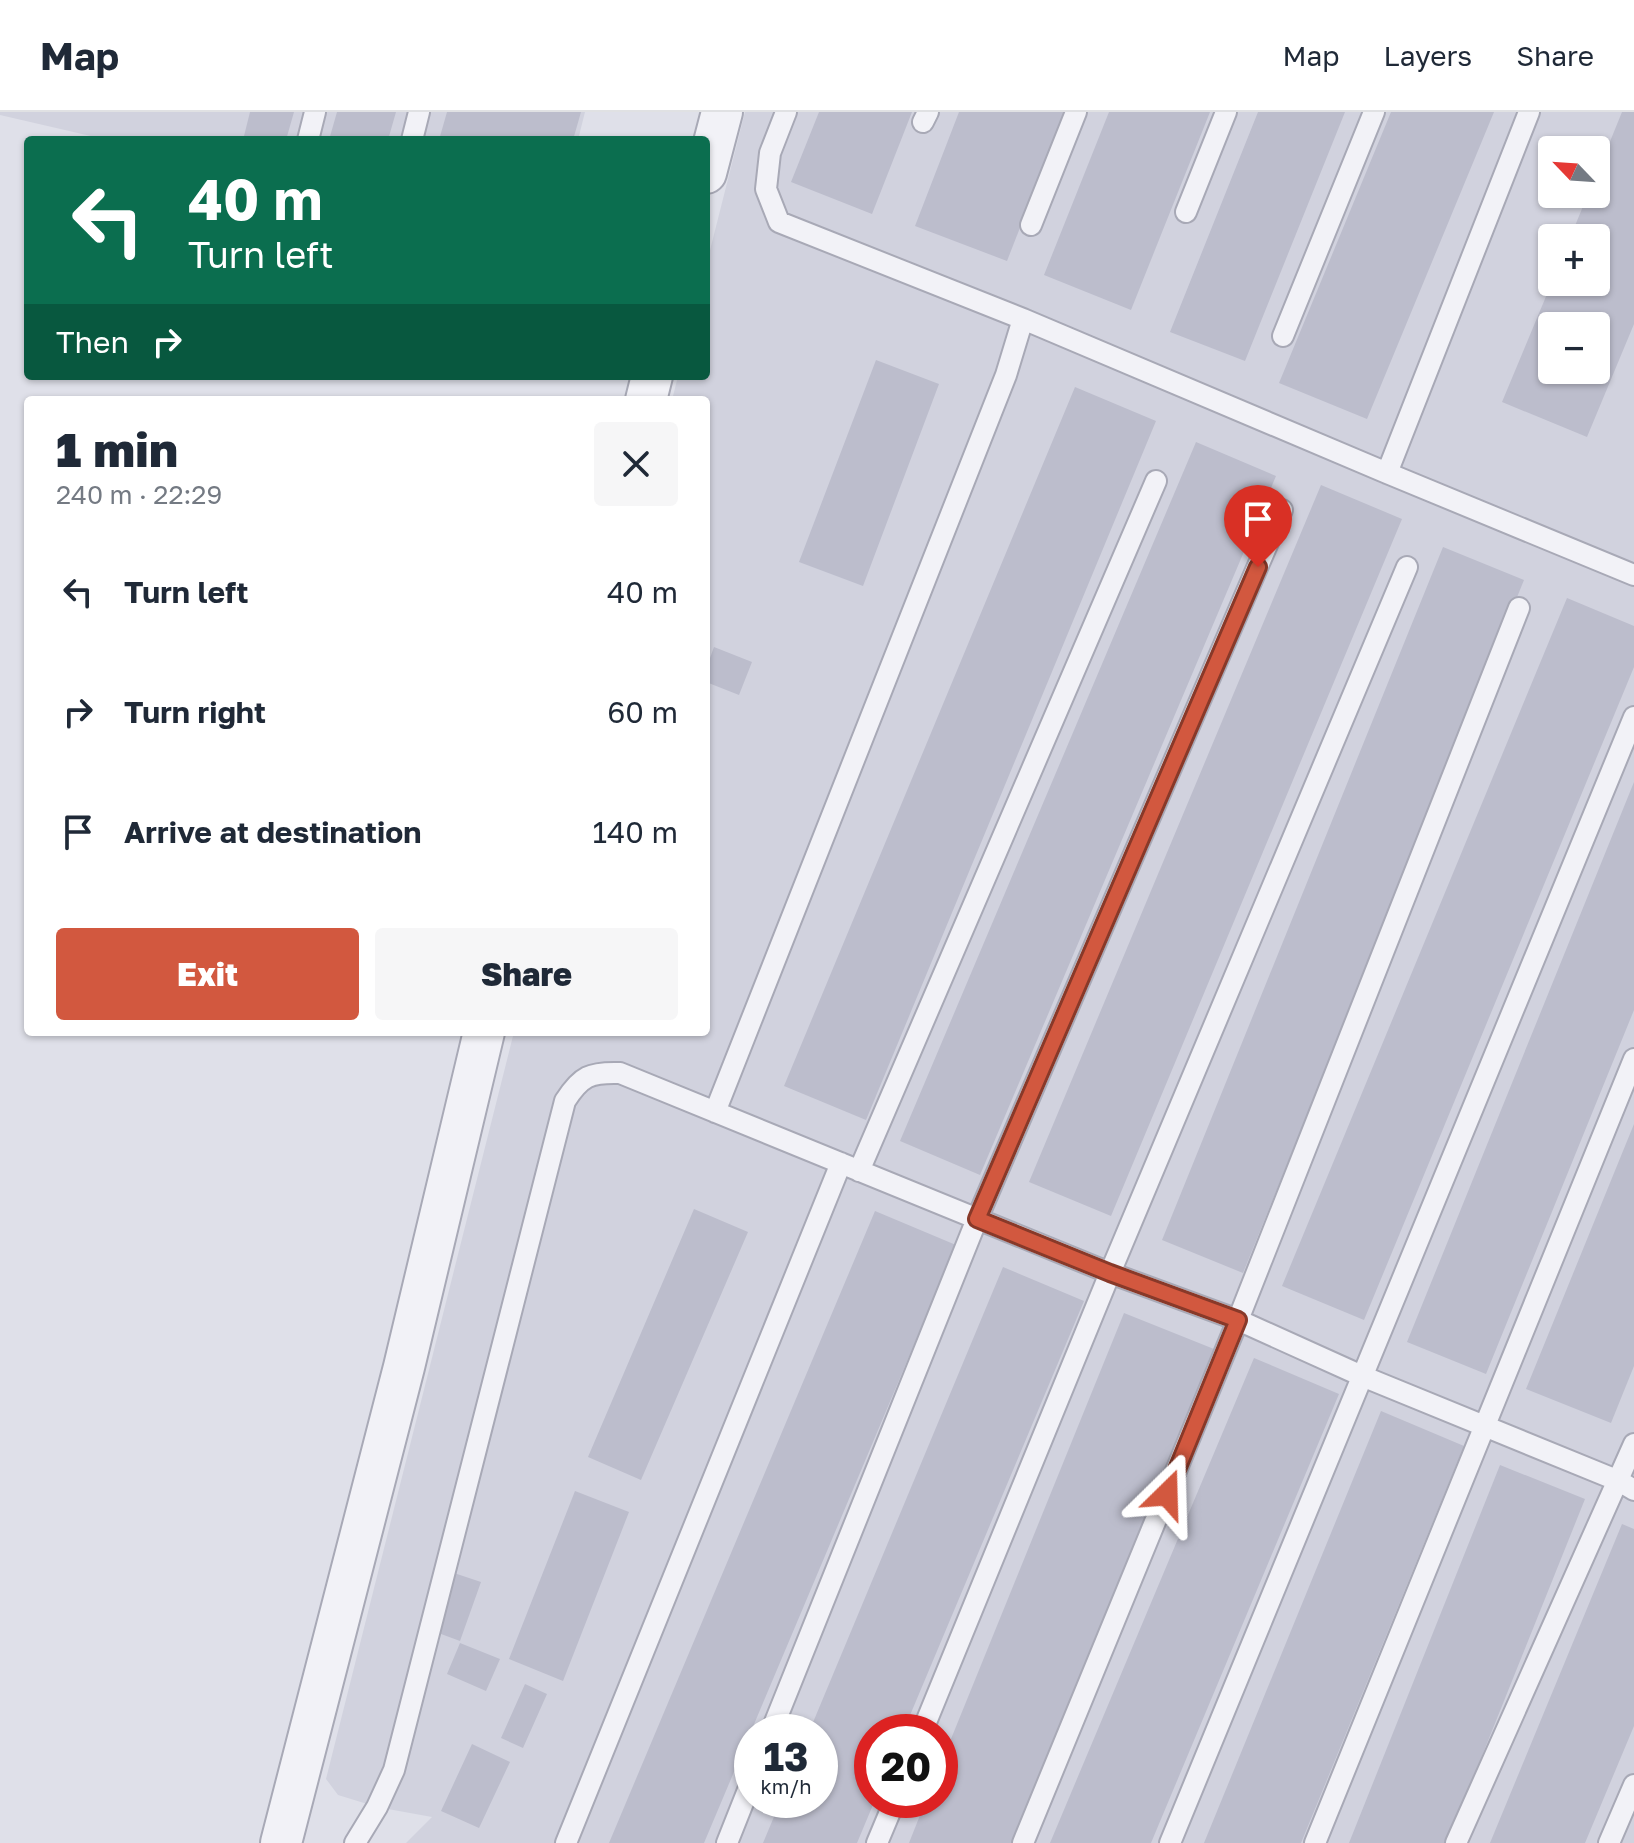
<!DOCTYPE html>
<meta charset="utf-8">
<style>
:root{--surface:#fff;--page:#f6f6f7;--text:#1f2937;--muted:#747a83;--line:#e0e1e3;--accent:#d2583f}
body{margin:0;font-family:"Golos Text",sans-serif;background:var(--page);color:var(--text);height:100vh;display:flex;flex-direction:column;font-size:30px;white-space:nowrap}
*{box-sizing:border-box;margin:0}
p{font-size:26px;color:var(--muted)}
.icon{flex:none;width:44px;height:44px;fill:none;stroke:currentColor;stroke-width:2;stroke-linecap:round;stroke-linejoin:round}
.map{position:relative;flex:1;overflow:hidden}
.details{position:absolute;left:24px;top:284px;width:686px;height:640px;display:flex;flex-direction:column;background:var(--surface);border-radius:8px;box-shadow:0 2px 6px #0004}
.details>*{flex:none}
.top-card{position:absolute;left:24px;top:24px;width:686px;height:244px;border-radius:8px;box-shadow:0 2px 6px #0004;background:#0b6e4f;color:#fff;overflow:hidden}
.needle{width:52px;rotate:295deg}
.controls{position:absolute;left:1538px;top:24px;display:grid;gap:16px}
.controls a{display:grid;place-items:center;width:72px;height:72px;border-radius:8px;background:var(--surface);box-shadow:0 2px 6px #0004;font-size:40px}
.speed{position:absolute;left:734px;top:1602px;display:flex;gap:16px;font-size:40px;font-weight:700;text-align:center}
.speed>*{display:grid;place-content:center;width:104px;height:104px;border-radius:50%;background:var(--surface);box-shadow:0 2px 6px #0004;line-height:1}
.speed small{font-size:20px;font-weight:400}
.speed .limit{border:12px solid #d22;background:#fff;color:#111}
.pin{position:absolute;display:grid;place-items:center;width:68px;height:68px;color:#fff;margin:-82px -34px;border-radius:50% 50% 50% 0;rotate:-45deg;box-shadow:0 0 8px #0007}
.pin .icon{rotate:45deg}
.me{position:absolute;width:88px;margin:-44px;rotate:22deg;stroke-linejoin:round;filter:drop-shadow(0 0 6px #0008)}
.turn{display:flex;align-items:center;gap:28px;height:168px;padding:0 32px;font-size:36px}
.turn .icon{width:104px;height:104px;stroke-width:2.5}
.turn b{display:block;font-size:56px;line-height:68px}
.then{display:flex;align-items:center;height:76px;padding:0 32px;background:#0003;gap:16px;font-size:30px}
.round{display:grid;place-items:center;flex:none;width:84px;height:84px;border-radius:8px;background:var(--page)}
.overview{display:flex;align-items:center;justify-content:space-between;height:136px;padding:0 32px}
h1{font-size:48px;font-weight:800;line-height:60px}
.action{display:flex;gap:16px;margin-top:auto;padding:16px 32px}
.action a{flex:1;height:92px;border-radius:8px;background:var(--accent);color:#fff;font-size:32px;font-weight:800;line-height:92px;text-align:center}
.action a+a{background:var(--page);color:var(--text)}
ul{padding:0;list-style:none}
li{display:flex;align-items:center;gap:24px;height:120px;padding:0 32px}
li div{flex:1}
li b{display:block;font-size:30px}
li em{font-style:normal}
header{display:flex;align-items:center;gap:48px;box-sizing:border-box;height:112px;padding:0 40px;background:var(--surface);border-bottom:2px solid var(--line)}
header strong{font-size:38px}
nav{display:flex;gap:44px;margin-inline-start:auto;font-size:28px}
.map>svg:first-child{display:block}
.built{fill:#d1d2de;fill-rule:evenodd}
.building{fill:#bcbdcc;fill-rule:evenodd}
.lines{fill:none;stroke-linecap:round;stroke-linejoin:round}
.lane-casing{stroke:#a8a9b6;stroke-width:24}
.street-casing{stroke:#a8a9b6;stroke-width:44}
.lane{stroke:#f2f2f7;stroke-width:20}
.street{stroke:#f2f2f7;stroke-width:40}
.route-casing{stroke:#883929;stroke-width:20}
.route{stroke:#d2583f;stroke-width:14}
</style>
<header>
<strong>Map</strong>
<nav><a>Map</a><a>Layers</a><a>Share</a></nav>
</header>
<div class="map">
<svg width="1634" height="1731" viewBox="0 0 1634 1731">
<rect width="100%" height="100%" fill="#dfe0e9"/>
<!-- built -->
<path class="built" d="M0,0H585L578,28H108L0,3Z
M745,0H1634V1731H406L432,1705L377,1695L338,1683L326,1667L514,920H706V288H672L678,264H706V154ZM1552,38H1596V82H1552ZM1552,126H1596V170H1552ZM1552,214H1596V258H1552ZM752,1620H820V1688H752ZM872,1620H940V1688H872Z"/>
<!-- building -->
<path class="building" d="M250,0H294L286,28H243Z
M337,0H396L388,28H329Z
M447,0H581L573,28H439Z
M819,0H912L872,102L791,70Z
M959,0H1065L1007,149L915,114Z
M1109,0H1210L1131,198L1044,163Z
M1258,0H1345L1245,249L1170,220Z
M1391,0H1494L1367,307L1279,271Z
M1622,0H1634V212L1587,325L1502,290L1552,170H1596V126H1570L1588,82H1596V64ZM1552,214H1596V258H1552Z
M876,248L939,272L863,474L799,450Z
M1075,275L1156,309L866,1008L784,974Z
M1196,330L1276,364L980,1063L900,1029Z
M1321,373L1402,407L1111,1104L1029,1070Z
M1443,435L1524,468L1243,1161L1162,1128Z
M1567,486L1634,514V555L1364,1208L1282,1174Z
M714,535L752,550L739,583L706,570V557Z
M1634,670V898L1486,1262L1407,1230Z
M1634,1012V1254L1611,1311L1526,1277Z
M694,1097L748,1120L641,1368L588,1345Z
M875,1099L956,1133L704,1731H609Z
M1003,1155L1084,1189L903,1620H872V1688H875L857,1731H763L781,1688H820V1620H809Z
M1124,1201L1214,1237L1013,1731H909L926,1688H940V1654Z
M1254,1246L1339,1282L1151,1731H1050Z
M1381,1299L1464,1334L1301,1731H1204Z
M1500,1353L1585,1387L1447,1731H1349Z
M575,1379L629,1400L563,1569L509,1547Z
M1622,1412L1634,1417V1614L1585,1731H1490Z
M454,1461L481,1470L460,1529L433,1519Z
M460,1531L500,1547L486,1579L447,1562Z
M525,1572L547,1582L523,1636L501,1626Z
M472,1632L510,1650L479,1716L441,1699Z"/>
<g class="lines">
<defs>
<path id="lane" d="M786,0L770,41L766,77L779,110L1023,207
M923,10L928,0
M308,28L315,0
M412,28L419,0
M1186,100L1226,0
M1031,113L1076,0
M1283,224L1374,0
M1387,361L1529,0
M715,1000L1006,263L1023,207L1387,361L1634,463
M859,1059L1156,369
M771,1620L977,1107L1282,398
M922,1620L1110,1161L1407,455
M355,1731L377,1695L394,1658L565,989C581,964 590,960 620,961L1110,1161L1238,1208L1362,1264L1619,1369L1634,1378
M566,1731L841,1051
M727,1731L752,1668
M877,1731L895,1688
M1023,1731L1238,1208L1519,496
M1170,1731L1634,605
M1315,1731L1634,947
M1456,1731L1634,1332
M1609,1731L1634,1673"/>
<path id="street" d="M706,61L722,0
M646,288L652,264
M281,1731L404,1255L484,920"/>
</defs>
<!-- lane casing -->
<use href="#lane" class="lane-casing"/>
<!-- street casing -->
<use href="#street" class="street-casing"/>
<!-- lane -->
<use href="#lane" class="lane"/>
<!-- street -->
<use href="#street" class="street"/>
</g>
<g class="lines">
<defs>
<path id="route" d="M1167,1382L1238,1208L1110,1161L977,1107L1258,455"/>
</defs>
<!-- route casing -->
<use href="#route" class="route-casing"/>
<!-- route -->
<use href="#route" class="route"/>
</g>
</svg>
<div class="controls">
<a><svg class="needle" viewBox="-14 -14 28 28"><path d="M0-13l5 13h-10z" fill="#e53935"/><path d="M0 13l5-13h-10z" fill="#747a83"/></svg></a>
<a>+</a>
<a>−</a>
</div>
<div class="speed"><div>13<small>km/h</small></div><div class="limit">20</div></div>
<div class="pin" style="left:1258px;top:455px;background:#d93025"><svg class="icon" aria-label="arrive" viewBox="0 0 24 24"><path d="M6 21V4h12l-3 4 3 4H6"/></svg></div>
<svg class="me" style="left:1167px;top:1382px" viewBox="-20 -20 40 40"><path d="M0-17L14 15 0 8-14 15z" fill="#d2583f" stroke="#fff" stroke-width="4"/></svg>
<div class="top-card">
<div class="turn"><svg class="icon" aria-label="left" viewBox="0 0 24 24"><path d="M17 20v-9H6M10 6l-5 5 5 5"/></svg><div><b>40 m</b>Turn left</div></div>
<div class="then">Then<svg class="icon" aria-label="right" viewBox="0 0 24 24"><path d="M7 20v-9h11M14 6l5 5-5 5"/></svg></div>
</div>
<section class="details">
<div class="overview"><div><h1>1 min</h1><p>240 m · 22:29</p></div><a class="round"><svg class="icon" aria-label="close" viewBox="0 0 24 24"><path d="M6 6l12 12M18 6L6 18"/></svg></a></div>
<ul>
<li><svg class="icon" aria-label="left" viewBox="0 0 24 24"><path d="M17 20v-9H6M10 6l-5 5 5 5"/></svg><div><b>Turn left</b></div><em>40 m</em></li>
<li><svg class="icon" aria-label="right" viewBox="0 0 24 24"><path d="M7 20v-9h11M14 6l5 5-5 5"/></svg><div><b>Turn right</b></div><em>60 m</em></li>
<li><svg class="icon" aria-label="arrive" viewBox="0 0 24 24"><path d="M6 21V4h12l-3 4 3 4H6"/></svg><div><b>Arrive at destination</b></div><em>140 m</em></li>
</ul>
<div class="action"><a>Exit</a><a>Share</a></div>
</section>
</div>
